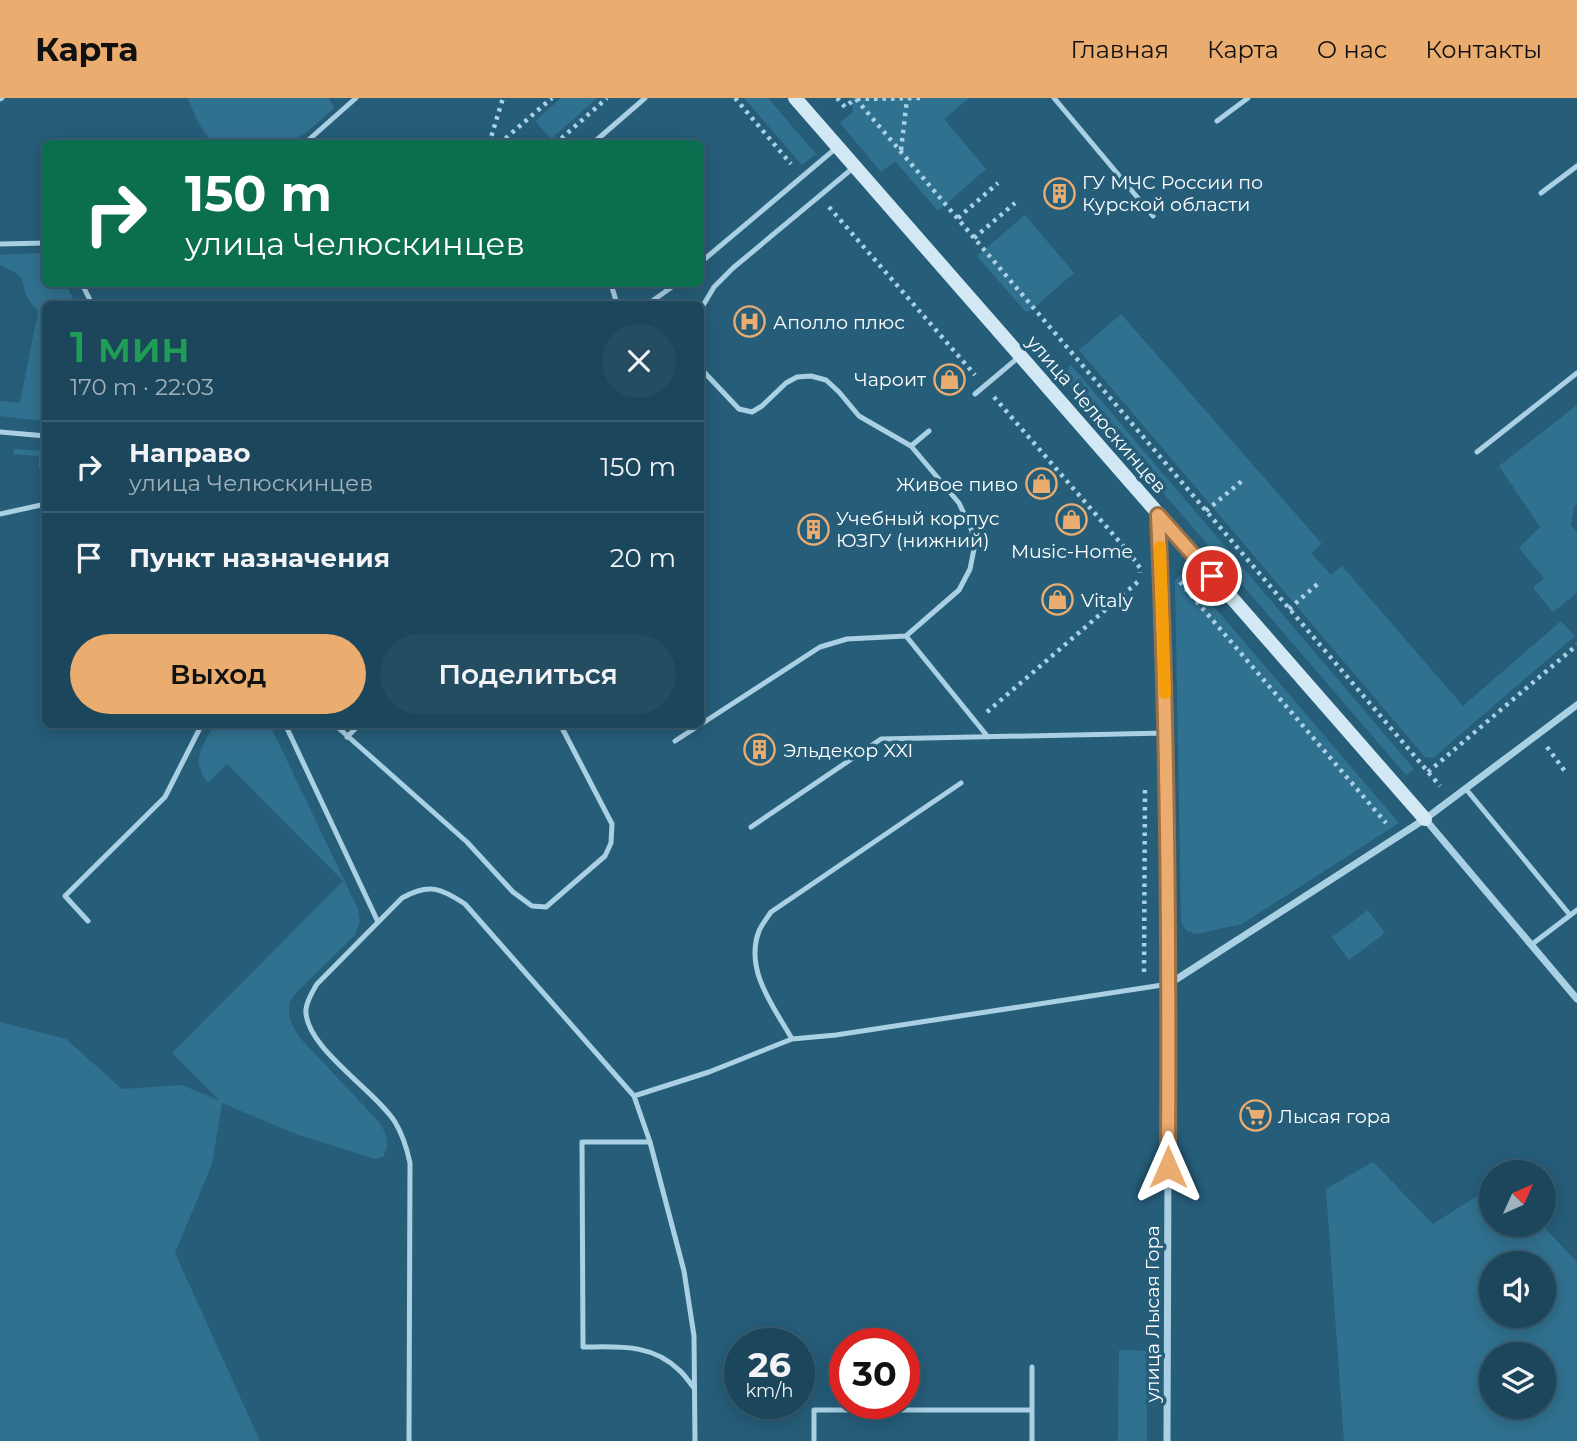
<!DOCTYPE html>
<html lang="ru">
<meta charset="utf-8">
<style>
:root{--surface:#1c465b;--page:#254d61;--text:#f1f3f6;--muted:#a0b1bb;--line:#3a5e71;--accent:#ebac6f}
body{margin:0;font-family:Montserrat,sans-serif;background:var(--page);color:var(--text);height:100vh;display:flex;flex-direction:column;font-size:26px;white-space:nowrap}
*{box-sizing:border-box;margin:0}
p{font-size:23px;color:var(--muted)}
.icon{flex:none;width:38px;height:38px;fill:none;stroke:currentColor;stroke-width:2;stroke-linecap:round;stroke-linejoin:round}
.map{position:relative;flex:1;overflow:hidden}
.panel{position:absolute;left:42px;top:203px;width:662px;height:427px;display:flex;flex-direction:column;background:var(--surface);border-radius:10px;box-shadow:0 4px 18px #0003,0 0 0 2px var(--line)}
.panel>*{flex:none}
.hud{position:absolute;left:42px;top:42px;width:662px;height:147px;border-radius:10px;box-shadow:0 4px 18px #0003,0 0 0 2px var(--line);background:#0b6e4f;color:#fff;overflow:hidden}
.needle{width:46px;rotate:45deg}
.fabs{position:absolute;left:1479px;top:1062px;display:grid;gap:14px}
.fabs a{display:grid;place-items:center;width:77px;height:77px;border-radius:50%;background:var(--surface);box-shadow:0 4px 18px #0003,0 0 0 2px var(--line);font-size:35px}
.speed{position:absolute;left:724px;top:1230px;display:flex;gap:14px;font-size:35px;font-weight:700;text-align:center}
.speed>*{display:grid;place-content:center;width:91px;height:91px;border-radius:50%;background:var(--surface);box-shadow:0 4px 18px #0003,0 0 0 2px var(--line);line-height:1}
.speed small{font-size:18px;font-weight:400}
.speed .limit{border:10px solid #d22;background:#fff;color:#111}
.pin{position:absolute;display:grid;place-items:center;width:60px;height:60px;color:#fff;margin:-30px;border:4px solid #fff;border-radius:50%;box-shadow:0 2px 7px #0007}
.me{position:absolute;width:77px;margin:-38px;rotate:0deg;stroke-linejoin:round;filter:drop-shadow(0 0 5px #0008)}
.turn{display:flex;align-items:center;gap:24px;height:147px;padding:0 28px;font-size:32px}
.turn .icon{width:91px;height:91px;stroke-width:2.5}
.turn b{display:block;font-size:49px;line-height:60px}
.round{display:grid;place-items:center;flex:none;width:74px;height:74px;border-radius:37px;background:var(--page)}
.overview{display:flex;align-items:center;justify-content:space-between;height:119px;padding:0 28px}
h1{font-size:42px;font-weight:600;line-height:52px;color:#1e9e55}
.button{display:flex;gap:14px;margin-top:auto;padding:14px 28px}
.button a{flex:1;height:80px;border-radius:42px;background:var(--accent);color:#111;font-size:28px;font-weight:600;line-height:80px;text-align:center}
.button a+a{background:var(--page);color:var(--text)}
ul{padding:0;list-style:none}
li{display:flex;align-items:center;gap:21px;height:91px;padding:0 28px;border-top:2px solid var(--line)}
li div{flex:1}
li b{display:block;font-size:26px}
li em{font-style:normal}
header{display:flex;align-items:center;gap:42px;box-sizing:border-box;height:98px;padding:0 35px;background:var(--accent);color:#111}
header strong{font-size:33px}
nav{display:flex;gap:38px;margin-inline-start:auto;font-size:24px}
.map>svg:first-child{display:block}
.green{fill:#317190;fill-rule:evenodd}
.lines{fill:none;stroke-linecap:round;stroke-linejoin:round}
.path{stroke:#a9d0e3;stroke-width:4.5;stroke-dasharray:3.5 5;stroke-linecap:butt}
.lane{stroke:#a9d0e3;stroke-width:5}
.street{stroke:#a9d0e3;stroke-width:7}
.secondary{stroke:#d2e8f4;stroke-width:14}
.route-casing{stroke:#997048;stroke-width:18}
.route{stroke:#ebac6f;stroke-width:12}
.slow{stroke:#f59e0b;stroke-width:12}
.labels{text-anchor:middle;stroke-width:7;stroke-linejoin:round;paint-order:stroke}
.poi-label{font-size:19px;fill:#fff;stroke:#265d79;text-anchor:start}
.street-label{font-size:19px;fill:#fff;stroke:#265d79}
</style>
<header>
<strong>Карта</strong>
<nav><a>Главная</a><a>Карта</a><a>О нас</a><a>Контакты</a></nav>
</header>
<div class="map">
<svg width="1577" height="1343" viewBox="0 0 1577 1343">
<rect width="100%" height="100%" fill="#265d79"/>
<!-- green -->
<path class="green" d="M187,0H329L334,10L305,36L284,45H212L199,26Z
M561,0H597L551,41L535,23Z
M744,0H768L816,56L802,67Z
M852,0H969L944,21L986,71L938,113L895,63L881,74L840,25L853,14Z
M1025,117L1074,175L1030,213H1025L977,158Z
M36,155L45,157L46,186H66L76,206H46V323H42L0,318V304L1,303L20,305L38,213L29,202L25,194L22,181L15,174L0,167V157Z
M1121,216L1322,446L1311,455L1331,477L1342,468L1463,608L1561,523L1575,538L1433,660L1425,659L1079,252Z
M1070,266L1414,671L1406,677L1065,281Z
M1577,307V406L1574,409L1571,427L1577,435V495L1553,514L1533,490L1544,480L1519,450L1540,429L1499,368Z
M14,351L45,353V370L39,371V358L13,356Z
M1181,476L1187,477L1399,725L1242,826L1197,836L1187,833L1181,825L1175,482Z
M214,627H270L358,811L360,824L355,837L296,895L290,903L289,911L290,922L295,932L301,941L380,1025C387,1038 390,1045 383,1059L375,1061L296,1036L222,1005L212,1066L175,1155L260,1343H0V924L66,941L122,991L182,987L220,1003L172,955L343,783L227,666L208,685C190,661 202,650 214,627Z
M1368,812L1385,835L1349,862L1332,839Z
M1373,1064L1433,1126L1491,1089V1127H1542L1577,1164V1343H1344L1326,1091ZM1491,1166H1544V1218H1491ZM1491,1256H1544V1309H1491Z
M1119,1252L1147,1253V1343H1118Z"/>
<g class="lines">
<!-- path -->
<path class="path" d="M735,0L791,66
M837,0L845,9L856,0
M856,1L1440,688
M857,1L924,0
M489,46L503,0
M499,46L552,0
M555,46L607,0
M901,52L907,1
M829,109L975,277
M958,120L998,85
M974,140L1015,105
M994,299L1131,457L1140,470V475
M1206,413L1243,382
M1180,484L1386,725
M1289,511L1321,483
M987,614L1140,482
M1547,649L1567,676
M1428,674L1577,547
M1144,874L1145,690"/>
<!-- lane -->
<path class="lane" d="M1054,0L1153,118
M0,1L2,0
M1217,23L1248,0
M304,46L356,0
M592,46L645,0
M1541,95L1577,68
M0,146L46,145
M700,165L835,51
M82,186L92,206
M611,186L617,206
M648,206L676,186
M700,216L701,211L714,189L733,170L853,70
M700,260L704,274L739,311L752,314L762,308L786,285L797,279L811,278L826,282L839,294L859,318L911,348L959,405L972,433L974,451L970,471L959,492L906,538L988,639
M975,296L1020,258
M0,334L46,338
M911,348L929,333
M1477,354L1577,275
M0,416L46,406
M285,626L378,824
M334,626L467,744L513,794L532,808L546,809L605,758L611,745L612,726L560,626
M347,639L360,626
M675,643L820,549L847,541L906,538
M1466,691L1570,817
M751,729L881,641L1166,635
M88,823L65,798L165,699L202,626
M1531,847L1577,812
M792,941C774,909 744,872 759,833C762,826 767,820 771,814L961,685
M634,998L709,974L792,941L836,937L1169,886
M650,1044H582L583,1249C618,1249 651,1245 679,1272C685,1277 689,1284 694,1290
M409,1343L410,1065C407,1051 403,1037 395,1024C376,993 303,948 306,911C307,902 313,893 317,886L402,800C429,785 441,790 465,806L634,998L650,1044L684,1173L694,1238L695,1343
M814,1343V1312H1032
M1032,1343V1269"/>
<!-- street -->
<path class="street" d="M1159,420C1171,727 1168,1035 1167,1343
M1425,721L1577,901
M1169,886L1425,721L1577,607"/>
<!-- secondary -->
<path class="secondary" d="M795,0L1425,721"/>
</g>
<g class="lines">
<defs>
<path id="route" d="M1168,1069C1169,851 1168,634 1158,417L1212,478"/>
</defs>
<!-- route casing -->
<use href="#route" class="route-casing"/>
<!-- route -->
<use href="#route" class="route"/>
<!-- slow -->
<path class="slow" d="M1160,449L1165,595"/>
</g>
<!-- icons -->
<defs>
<symbol id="building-ring" viewBox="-11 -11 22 22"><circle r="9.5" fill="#265d79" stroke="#ebac6f" stroke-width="1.5"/><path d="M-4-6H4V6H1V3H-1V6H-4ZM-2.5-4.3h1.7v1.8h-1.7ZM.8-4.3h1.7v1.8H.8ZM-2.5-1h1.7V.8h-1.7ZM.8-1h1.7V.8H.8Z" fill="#ebac6f"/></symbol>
<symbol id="hospital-ring" viewBox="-11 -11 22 22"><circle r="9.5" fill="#265d79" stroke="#ebac6f" stroke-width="1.5"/><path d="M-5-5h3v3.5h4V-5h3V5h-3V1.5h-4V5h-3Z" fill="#ebac6f"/></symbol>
<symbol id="shop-ring" viewBox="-11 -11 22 22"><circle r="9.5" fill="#265d79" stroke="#ebac6f" stroke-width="1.5"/><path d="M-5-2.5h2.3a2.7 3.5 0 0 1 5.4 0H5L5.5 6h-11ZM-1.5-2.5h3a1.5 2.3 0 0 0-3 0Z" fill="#ebac6f"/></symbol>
<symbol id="supermarket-ring" viewBox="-11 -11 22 22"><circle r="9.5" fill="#265d79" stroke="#ebac6f" stroke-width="1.5"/><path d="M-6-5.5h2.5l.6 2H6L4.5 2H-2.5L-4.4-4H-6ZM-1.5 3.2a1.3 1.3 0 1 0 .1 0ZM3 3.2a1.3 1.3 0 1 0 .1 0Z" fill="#ebac6f"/></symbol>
</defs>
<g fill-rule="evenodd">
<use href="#building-ring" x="1042" y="78" width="35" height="35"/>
<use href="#hospital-ring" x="732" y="206" width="35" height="35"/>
<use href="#shop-ring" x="932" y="264" width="35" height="35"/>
<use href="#shop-ring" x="1024" y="368" width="35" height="35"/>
<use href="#shop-ring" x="1054" y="404" width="35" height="35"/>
<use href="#building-ring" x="796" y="414" width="35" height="35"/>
<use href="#shop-ring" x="1040" y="484" width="35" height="35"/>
<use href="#building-ring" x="742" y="634" width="35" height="35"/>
<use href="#supermarket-ring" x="1238" y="1000" width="35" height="35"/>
</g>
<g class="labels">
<!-- poi labels -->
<g class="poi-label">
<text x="1082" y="91">ГУ МЧС России по<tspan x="1082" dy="22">Курской области</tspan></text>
<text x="773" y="231">Аполло плюс</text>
<text x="926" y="288" text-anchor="end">Чароит</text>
<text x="1018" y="393" text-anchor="end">Живое пиво</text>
<text x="836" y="427">Учебный корпус<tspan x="836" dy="22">ЮЗГУ (нижний)</tspan></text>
<text x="1072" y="460" text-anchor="middle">Music-Home</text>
<text x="1081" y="509">Vitaly</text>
<text x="783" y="659">Эльдекор XXI</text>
<text x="1278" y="1025">Лысая гора</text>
</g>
<!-- street labels -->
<g class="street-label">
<text transform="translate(1097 316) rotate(49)" y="7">улица Челюскинцев</text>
<text transform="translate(1152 1216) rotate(-90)" y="7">улица Лысая Гора</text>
</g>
</g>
</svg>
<div class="fabs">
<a><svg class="needle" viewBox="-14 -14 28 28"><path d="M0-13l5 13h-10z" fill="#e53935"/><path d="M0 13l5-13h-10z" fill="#a0b1bb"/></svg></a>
<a><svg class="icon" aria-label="sound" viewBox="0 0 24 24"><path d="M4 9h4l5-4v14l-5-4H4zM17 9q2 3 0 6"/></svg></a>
<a><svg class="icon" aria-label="layers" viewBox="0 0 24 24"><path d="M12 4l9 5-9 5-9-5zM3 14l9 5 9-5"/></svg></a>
</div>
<div class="speed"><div>26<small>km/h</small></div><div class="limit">30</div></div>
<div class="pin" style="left:1212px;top:478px;background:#d93025"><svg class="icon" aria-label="arrive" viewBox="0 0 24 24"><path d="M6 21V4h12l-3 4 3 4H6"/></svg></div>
<svg class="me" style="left:1168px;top:1069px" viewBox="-20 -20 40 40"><path d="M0-17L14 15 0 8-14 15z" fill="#ebac6f" stroke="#fff" stroke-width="4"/></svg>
<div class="hud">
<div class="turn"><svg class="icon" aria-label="right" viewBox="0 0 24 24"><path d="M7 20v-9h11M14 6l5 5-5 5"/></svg><div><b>150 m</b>улица Челюскинцев</div></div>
</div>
<section class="panel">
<div class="overview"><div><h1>1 мин</h1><p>170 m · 22:03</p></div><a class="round"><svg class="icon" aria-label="close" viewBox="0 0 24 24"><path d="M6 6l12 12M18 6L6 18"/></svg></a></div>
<ul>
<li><svg class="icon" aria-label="right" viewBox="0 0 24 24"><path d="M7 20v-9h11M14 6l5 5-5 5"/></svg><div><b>Направо</b><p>улица Челюскинцев</p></div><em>150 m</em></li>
<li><svg class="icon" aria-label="arrive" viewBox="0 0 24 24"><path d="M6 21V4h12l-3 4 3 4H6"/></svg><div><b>Пункт назначения</b></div><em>20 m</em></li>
</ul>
<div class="button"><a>Выход</a><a>Поделиться</a></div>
</section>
</div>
